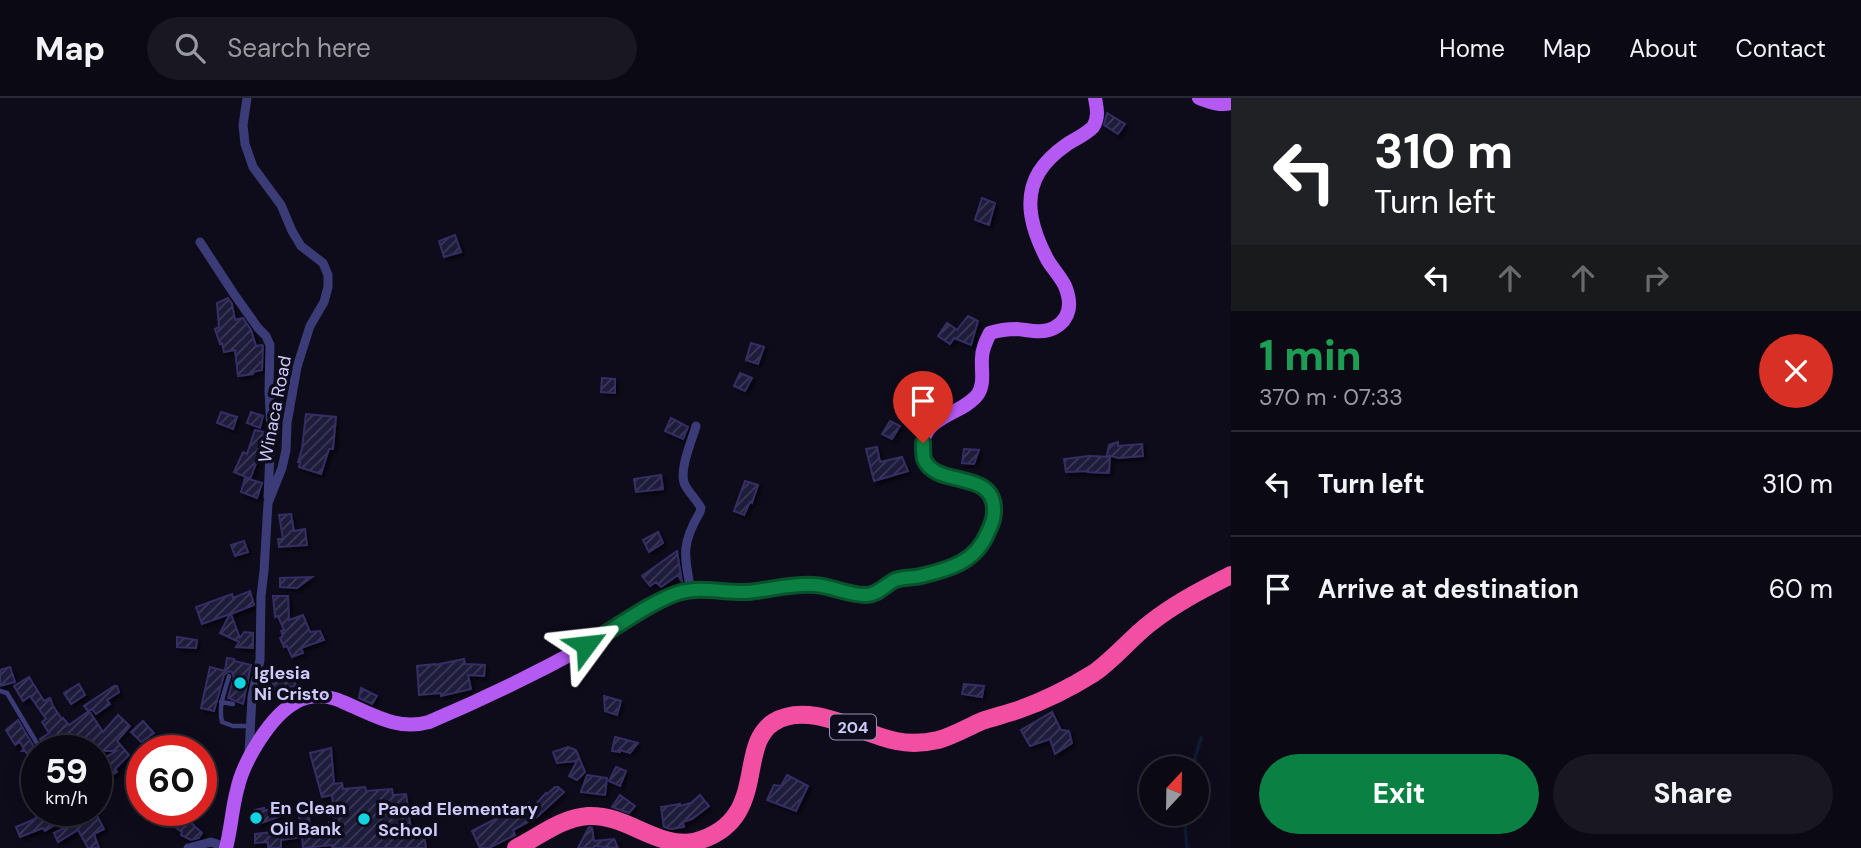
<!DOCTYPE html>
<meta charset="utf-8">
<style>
:root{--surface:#0a0914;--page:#181722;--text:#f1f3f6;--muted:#999aa0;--line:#2a2a34;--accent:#0b8043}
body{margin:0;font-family:"DM Sans",sans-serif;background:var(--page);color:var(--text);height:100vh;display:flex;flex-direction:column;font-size:26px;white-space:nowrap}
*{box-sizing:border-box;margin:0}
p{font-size:23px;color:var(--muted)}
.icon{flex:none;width:38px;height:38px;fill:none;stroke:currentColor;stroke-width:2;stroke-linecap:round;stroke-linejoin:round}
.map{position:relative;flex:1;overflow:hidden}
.sheet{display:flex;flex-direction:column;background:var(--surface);width:630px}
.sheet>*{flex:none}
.hud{background:#202124;color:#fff;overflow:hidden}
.needle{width:46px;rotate:22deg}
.tools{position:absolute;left:1139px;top:658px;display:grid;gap:14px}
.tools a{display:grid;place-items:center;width:70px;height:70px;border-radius:50%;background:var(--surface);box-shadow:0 4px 18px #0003,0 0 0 2px var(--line);font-size:35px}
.speed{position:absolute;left:21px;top:637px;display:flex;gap:14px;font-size:35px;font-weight:700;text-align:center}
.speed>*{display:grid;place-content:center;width:91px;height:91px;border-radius:50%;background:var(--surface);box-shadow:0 4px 18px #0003,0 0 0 2px var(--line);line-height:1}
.speed small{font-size:18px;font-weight:400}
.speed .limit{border:10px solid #d22;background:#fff;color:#111}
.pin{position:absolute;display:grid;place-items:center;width:60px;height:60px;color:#fff;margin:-72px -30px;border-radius:50% 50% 50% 0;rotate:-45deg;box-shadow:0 0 7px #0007}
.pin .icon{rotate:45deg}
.me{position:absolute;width:77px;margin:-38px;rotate:60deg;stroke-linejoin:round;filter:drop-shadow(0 0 5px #0008)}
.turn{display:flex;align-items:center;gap:24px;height:147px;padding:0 28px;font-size:32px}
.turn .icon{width:91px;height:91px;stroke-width:2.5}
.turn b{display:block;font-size:49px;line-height:60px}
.lanes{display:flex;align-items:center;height:66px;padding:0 28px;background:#0003;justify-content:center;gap:35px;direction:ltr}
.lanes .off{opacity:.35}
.round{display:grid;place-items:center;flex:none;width:74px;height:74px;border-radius:37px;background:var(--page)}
.head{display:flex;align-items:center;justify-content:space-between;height:119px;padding:0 28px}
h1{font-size:42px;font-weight:800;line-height:52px;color:#1e9e55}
.primary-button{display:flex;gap:14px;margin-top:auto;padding:14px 28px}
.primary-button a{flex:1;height:80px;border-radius:42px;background:var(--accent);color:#fff;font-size:28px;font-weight:800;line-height:80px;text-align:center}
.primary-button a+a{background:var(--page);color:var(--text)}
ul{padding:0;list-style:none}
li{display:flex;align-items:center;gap:21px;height:105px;padding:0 28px;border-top:2px solid var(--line)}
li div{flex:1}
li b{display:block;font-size:26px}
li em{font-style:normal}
header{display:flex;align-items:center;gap:42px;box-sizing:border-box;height:98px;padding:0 35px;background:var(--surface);border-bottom:2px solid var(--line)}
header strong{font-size:33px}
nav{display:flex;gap:38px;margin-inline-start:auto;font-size:24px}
.search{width:490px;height:63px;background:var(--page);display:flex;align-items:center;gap:18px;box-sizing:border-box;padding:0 24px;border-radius:38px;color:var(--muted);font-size:26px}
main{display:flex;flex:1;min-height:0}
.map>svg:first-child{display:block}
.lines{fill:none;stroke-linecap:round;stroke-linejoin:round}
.stream{stroke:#0c1c35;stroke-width:3.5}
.building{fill:url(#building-hatch);stroke:#362e65;stroke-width:2;filter:url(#shadow)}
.lane{stroke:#3b3b77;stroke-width:4.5}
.street{stroke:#3b3b77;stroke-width:9}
.primary{stroke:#b45af3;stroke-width:14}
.highway{stroke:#f24fa3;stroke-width:18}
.route-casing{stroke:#07532c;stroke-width:18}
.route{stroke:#0b8043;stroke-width:12}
.poi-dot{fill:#11d3e1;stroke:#0e0c1b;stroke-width:2.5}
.labels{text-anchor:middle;stroke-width:7;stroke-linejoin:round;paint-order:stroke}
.shield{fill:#0e0c1b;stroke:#9491b8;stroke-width:2}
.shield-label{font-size:16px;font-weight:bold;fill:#cecafb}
.street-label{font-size:18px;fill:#cecafb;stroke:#0e0c1b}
.poi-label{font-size:18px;font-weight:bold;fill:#cecafb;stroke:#0e0c1b;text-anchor:start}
</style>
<header>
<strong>Map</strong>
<div class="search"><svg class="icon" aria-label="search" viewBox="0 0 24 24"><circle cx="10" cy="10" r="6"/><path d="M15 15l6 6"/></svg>Search here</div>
<nav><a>Home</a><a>Map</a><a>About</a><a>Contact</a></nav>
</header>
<main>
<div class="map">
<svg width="1231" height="750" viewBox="0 0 1231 750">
<defs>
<pattern id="building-hatch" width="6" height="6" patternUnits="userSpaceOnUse" patternTransform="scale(1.75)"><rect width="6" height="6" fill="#1f1a3a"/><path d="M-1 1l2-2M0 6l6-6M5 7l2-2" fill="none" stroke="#3e3a57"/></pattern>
<filter id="shadow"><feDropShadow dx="3" dy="3" stdDeviation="2" flood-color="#0009"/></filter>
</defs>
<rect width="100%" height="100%" fill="#0e0c1b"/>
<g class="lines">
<!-- stream -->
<path class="stream" d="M1192,670L1201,640
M1184,716L1187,750"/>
</g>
<!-- building -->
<path class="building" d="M1107,15L1125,26L1118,36L1104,27Z
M982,100L995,105L989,127L975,122Z
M455,137L461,154L444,159L439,143Z
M228,200L232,206L235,222L243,220L251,232L256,248L262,247L263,248L262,272L253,274V276L238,278L235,252L224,254L222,245L220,246L215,231L219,229L217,205Z
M968,218L978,223L971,247L954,240L950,246L938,238L947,225L957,232Z
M751,245L764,249L758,266L746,262Z
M740,275L752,280L745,293L734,288Z
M602,280L615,281V295L601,294Z
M221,314L237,319L233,331L217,325Z
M251,314L263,318L260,330L247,325Z
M306,316L336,319L333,351H329L321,376L299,369L300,364H298L302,351Z
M671,320L688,329L683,341L665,333Z
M890,323L900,328L892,341L882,336Z
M255,332L264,334L263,359L259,358L250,381L234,374L243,354L247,356Z
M1118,344V348L1142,346L1143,358L1119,360L1107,357L1109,347Z
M877,349L880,364L902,359L908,373L874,383L866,351Z
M964,351L979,352L974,366L962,365Z
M1089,358L1110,359L1109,375L1088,374V373L1066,374L1064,361Z
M661,377L663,391L636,394L634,381Z
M245,380L262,385L257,400L241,394Z
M745,383L758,387L752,405L750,404L744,417L734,413Z
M291,416L294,433L305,431L307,447L279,449L278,441H283L279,417Z
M658,434L663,445L649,454L643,442Z
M244,443L248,454L235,458L231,447Z
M677,453L682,484L678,477L661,489L656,484L650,488L642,478Z
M312,479L297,490L280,489V480Z
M250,493L254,507L231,516L240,540L244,534L253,535V550L236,549L239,544L220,535L230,516L202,526L196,509L232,496L233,500Z
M273,498H288L289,522L303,517L310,534L320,533L324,542L301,550L303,555L292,559L287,548L284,549L280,540L283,538L281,533L284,532L278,518L275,519Z
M177,539L197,542L196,550L177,549Z
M227,560L234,561V563L251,567L243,606L228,600L234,579L232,574L229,573L224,577L214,613L201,610L210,569L225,573Z
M464,561L465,566L485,567L484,578L468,577L471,591L441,598V595L419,597L417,568L435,566V567Z
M10,569L15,584L0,588V572Z
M292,573L296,588L274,592L271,577Z
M29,579L44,603L50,600L53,608L62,621L63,620L69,627L89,613L103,634L118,617L130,628L117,643L129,657L115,671L117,674L105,681L96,668V665L116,653H90L79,644L69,653H46L40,641L49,635L42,624L46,621L30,598L23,603L14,588Z
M79,586L85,597L71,606L64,595Z
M964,586L984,588L982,599L962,596Z
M114,588H117L119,594L107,602L110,606L96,616L92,611L88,613L84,608Z
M361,590L377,598L372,606L359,600Z
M604,598L621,603L617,617L605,613Z
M1052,614L1061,632L1069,633L1072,645L1055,656L1050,641L1030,648L1021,632Z
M18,622L37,654V670L25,653H22L24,651L20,644L15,647L6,632Z
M143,623L154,635L141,644L131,634Z
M615,639L623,641L638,645L630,655L620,652V654L612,653Z
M568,649L576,652L585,674L577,682L569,678L577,663L557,665L553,654Z
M331,650L334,686L342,685L343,691L365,689L366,693L392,691L393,697L406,696L411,732L423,730L426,750H332V747L303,750L302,739L281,742V750H268V744L255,745V736L301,731L299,718L308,716L312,733L330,731L329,724L335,723L332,697L322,699L310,655Z
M616,669L626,673L620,688L609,683Z
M587,677L607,680L605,697L581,694Z
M787,677L808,688L796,713L767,702L774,687L781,688Z
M555,689H558L564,694L537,719L513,732L515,737L489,750H480L472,733L505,716L506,719L529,705L532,710L546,695L547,696Z
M37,695V712H45L55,727L45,733L43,730L20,739L16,729L37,720L27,700Z
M620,697L635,708L629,715L612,709Z
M700,697L709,708L692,721L683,724L684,729L671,731L664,729L661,709L680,706V708L691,705Z
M277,708L281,718L259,726L255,712L264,710V713Z
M65,712H94L104,731L94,736L99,750H88L78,732L58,744L54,735L73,726Z
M185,712H196L189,723L202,735L199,740L191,742L181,737L182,734L172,727Z
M589,729L592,730L594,743L614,741L618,750L594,748V750H578Z"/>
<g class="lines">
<!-- lane -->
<path class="lane" d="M229,578C225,593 218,608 222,624L233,628H249
M0,593L7,595L41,652
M221,604L233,606"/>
<!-- street -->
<path class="street" d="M247,0L243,27L245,46L253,69L281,107L292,133L301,148L323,165L328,177V189L324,204L310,228L297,269L287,325L286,352L282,370L268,405L264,473L261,498L260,562L252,599L249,655
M200,144L234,196L258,230L266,238L270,247L269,293L271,334L268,399
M691,493C684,457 681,446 700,414L701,410C697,402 689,395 685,387C678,374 692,342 696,328
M188,750L211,744L226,749"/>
<!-- primary -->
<path class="primary" d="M1199,0C1210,4 1220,8 1231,5
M226,750C231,731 232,711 237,692C243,664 270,618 296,604C310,596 328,597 343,604C372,616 397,633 429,624C483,601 535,576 586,548C616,531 659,496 693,492C710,490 728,494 746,494C767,493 787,486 808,486C828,487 846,497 865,497C877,497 883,488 893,484C901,480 911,481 919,479C942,474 970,467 983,446C996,425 1001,394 972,384C951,376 923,379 923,348C923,318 964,316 978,296C985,285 981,272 982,260C982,251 986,243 990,235C999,232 1007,231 1017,231C1029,232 1042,236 1054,230C1071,221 1072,205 1065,188C1060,178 1052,170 1047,161C1033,134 1022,102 1039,74C1046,63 1056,54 1066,47C1075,41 1085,37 1093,29C1099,19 1097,11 1095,0"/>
<!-- highway -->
<path class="highway" d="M516,750C540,738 561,720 588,718C627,716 655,750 694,744C771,724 735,648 774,624C810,602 860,636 896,643C910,646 925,645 938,642C953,638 968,629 982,623C994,619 1006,616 1018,612C1044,603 1070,590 1094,575C1114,561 1130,541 1149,526C1174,506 1203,491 1231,477"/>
</g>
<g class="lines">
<defs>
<path id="route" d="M586,547C613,532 650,504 678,495C701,488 724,495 747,494C770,492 792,485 815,487C832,488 850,498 867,497C879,496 885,487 895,482C903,479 913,480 921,478C950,471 976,464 988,434C991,428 994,421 994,414C996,370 936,391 924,361C923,356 923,350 923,345"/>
</defs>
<!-- route casing -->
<use href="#route" class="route-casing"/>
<!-- route -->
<use href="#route" class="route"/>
</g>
<!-- markers -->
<g class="poi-dot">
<circle cx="240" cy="585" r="7"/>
<circle cx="256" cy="720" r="7"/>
<circle cx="364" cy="721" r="7"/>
</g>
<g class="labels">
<!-- shield labels -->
<rect class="shield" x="830" y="616.5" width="46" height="25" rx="5"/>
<g class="shield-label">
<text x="853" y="635">204</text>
</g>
<!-- street labels -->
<g class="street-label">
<text transform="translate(275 311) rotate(-79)" y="6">Winaca Road</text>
</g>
<!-- poi labels -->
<g class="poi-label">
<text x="254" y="581">Iglesia<tspan x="254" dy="21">Ni Cristo</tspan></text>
<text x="270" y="716">En Clean<tspan x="270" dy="21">Oil Bank</tspan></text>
<text x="378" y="717">Paoad Elementary<tspan x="378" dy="21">School</tspan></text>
</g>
</g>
</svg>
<div class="tools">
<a><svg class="needle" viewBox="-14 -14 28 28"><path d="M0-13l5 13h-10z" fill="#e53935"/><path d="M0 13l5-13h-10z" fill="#999aa0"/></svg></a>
</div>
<div class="speed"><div>59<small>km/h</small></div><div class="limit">60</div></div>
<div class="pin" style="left:923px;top:345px;background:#d93025"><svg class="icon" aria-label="arrive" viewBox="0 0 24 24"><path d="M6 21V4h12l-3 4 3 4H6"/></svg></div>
<svg class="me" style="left:586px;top:547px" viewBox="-20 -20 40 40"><path d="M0-17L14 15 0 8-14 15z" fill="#0b8043" stroke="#fff" stroke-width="4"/></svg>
</div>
<section class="sheet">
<div class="hud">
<div class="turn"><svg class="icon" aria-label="left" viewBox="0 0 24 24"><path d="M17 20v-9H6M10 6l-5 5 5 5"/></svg><div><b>310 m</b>Turn left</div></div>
<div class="lanes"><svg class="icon" aria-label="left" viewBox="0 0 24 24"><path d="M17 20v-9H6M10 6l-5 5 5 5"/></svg><svg class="icon off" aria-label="ahead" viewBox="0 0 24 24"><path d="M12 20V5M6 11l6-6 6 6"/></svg><svg class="icon off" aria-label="ahead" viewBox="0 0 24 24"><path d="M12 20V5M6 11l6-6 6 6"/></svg><svg class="icon off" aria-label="right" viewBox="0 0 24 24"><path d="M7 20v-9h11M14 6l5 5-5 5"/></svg></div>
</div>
<div class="head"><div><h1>1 min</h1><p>370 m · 07:33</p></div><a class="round" style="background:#d93025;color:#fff"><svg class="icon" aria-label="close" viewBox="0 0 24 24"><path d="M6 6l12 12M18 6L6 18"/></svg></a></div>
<ul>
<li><svg class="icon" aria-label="left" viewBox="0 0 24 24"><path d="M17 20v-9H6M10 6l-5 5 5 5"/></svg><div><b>Turn left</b></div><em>310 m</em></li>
<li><svg class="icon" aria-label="arrive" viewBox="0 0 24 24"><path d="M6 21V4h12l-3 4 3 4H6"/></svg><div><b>Arrive at destination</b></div><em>60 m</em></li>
</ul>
<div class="primary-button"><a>Exit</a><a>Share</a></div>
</section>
</main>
